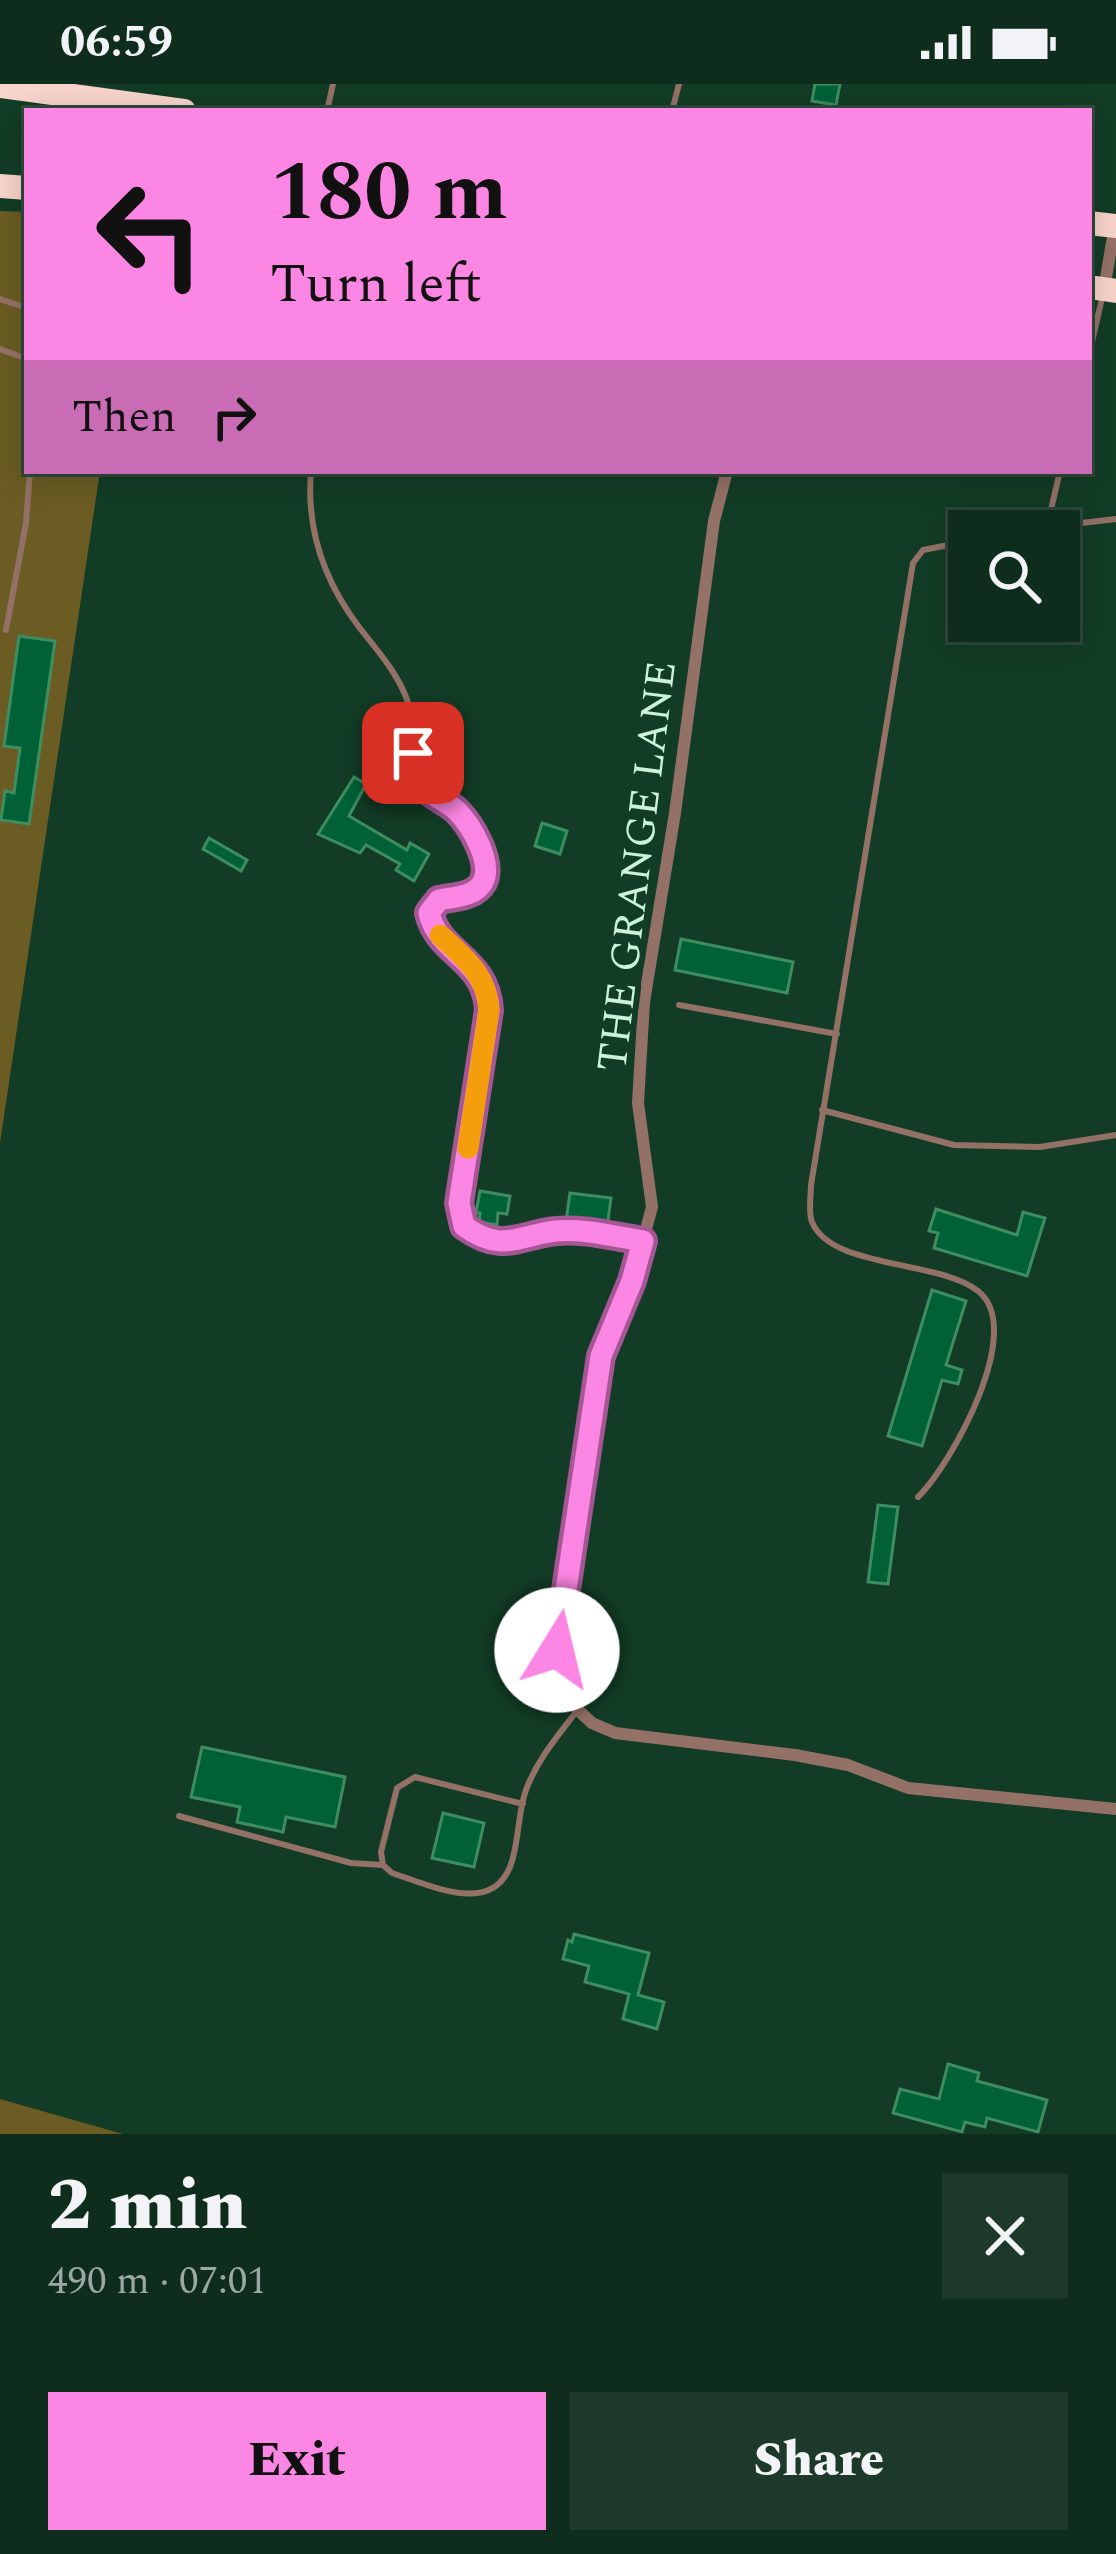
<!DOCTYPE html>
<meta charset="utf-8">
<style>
:root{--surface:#0e2d1c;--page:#1c3929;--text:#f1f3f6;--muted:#9ba8a3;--line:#2e493b;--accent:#fc86e3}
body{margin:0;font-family:Spectral,serif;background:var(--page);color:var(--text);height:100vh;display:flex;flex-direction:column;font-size:45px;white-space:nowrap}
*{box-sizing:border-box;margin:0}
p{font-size:39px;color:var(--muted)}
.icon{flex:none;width:66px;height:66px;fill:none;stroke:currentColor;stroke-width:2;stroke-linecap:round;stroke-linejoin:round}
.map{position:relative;height:2050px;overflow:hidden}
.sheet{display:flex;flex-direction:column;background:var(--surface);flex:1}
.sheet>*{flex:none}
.banner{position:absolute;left:24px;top:24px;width:1068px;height:366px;border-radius:0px;box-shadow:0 6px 30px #0003,0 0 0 3px var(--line);background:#fc86e3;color:#111;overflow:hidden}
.controls{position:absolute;left:948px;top:426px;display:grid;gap:24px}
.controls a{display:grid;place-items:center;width:132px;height:132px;border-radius:0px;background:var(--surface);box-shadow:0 6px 30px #0003,0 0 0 3px var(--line);font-size:60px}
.pin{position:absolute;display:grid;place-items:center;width:102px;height:102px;color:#fff;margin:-51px;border-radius:24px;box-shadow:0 6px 18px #0006}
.me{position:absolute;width:132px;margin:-66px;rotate:9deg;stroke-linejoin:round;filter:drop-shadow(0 0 9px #0008)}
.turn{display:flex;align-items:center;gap:42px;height:252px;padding:0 48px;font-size:54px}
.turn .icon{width:156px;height:156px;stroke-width:2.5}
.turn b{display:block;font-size:84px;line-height:102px}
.then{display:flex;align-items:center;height:114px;padding:0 48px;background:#0003;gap:24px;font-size:45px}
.round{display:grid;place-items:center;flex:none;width:126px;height:126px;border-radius:0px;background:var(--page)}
.head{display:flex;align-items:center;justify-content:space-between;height:204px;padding:0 48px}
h1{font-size:72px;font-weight:800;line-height:90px}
.button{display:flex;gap:24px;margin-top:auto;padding:24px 48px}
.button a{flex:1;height:138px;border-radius:0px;background:var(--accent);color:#111;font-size:48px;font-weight:800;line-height:138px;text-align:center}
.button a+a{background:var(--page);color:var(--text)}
.status{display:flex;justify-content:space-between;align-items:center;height:84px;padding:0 60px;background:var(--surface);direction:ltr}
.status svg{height:33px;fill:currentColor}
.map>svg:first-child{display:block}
.green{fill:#6a5c22}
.building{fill:#006137;stroke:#3e8d60;stroke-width:3}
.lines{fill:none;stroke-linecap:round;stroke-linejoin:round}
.lane{stroke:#947167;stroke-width:6}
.street{stroke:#947167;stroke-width:12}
.highway{stroke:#f8d4cb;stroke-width:24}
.route-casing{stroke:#a45794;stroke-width:30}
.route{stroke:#fc86e3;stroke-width:21}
.slow{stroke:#f59e0b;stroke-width:21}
.labels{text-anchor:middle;stroke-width:12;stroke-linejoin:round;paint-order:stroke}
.street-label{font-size:42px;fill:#ccf2d9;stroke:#123c25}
</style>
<div class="status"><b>06:59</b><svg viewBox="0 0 49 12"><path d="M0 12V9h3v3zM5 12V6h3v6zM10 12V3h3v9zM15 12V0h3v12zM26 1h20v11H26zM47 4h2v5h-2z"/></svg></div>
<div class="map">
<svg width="1116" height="2050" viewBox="0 0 1116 2050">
<rect width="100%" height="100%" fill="#123c25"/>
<!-- green -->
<path class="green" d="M0,127L27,128V387H100L0,1059Z
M0,2015L123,2050H0Z"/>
<!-- building -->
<path class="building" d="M815,0H840L836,21L812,17Z
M19,552L55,557L29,740L1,736L5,707L14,709L20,664L4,662Z
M354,693L366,700L349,732L407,766L410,759L429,770L414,797L396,786L400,780L366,761L360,769L318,750Z
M542,739L567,747L560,770L535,762Z
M209,754L247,776L241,787L203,765Z
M681,855L793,878L787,909L675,886Z
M480,1107L510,1112L507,1130L498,1129L497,1141L479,1138L480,1129H476Z
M570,1109L611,1114L607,1143L566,1137Z
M936,1125L1017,1151L1023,1128L1045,1134L1027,1192L934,1164L938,1149L929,1147Z
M932,1206L966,1217L946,1281L962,1286L958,1300L942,1296L922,1362L888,1352Z
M878,1421L898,1423L888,1500L868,1498Z
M202,1663L345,1693L335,1743L286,1733L283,1748L237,1738L240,1723L191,1713Z
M443,1729L484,1739L474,1783L432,1774Z
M574,1850L649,1869L638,1911L664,1918L657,1945L623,1935L629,1910L585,1898L589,1882L563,1875L568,1856L572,1858Z
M948,1980L979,1989L977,1997L1047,2016L1038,2048L987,2034L985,2043L965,2038L962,2048L893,2029L900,2005L939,2015Z"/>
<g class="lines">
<!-- lane -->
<path class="lane" d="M327,27L333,0
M672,27L679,0
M0,215L27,224
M0,265L27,275
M1089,271L1102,214
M311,387C306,445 324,497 359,543C376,565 396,587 406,613C416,638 406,671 419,695C427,709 442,715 454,725C474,742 489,774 482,800L470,809L439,816L429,829C439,871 486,874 489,926L459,1119L464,1142C507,1173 525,1145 565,1147C590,1148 616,1153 641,1157
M1048,443L1116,435
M1026,447L1047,443L1060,387
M6,546L26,439L30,387
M679,921L837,950
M822,1026L954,1061L1040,1063L1116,1051
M918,1413C951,1381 1027,1245 978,1207C940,1176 831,1185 812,1138C808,1128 811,1111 811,1101L913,479L923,466L969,457
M523,1720L415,1693L397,1704L381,1768L383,1781L392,1789C435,1803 501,1836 514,1769C519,1749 519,1725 526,1706C537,1676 557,1653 576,1628
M179,1732L351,1779L383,1781"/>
<!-- street -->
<path class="street" d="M1104,205L1115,141
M727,387L714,437L675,729L644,918L638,1019L652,1123L632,1197L601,1272L557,1566L560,1595L578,1626L592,1639L615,1649L795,1671L848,1681L908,1704L1116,1725"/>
<!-- highway -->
<path class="highway" d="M0,2L184,27
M0,102L27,104
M1089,139L1116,142
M1089,203L1116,207"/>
</g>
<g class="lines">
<defs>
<path id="route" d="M413,669C415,682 416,695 426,705C435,714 448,718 457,727C471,741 493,778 483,798C475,813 453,813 439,816L429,829C439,871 486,874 489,926L459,1119L464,1142C502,1170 519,1151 556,1147C583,1144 616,1153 643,1157L632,1197L601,1272L557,1566"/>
</defs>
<!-- route casing -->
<use href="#route" class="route-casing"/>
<!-- route -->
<use href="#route" class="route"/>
<!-- slow -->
<path class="slow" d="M440,851C465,874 487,891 489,926L468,1064"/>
</g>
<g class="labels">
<!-- street labels -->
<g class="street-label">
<text transform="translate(635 782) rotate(-83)" y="15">THE GRANGE LANE</text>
</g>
</g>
</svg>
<div class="controls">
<a><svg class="icon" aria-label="search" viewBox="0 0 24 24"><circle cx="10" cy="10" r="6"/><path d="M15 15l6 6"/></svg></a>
</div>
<div class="pin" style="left:413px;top:669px;background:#d93025"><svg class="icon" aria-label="arrive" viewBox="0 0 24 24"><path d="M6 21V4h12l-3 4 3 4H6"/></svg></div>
<svg class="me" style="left:557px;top:1566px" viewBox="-20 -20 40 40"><circle r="19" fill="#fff"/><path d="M0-13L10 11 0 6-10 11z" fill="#fc86e3"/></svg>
<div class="banner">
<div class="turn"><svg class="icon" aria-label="left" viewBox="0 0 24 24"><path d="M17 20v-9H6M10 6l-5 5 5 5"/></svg><div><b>180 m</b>Turn left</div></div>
<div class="then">Then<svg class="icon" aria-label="right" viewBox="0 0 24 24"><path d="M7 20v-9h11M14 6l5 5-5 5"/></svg></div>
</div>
</div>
<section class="sheet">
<div class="head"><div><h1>2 min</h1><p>490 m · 07:01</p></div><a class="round"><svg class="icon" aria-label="close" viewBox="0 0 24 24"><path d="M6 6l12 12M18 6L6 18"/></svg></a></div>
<div class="button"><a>Exit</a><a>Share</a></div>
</section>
